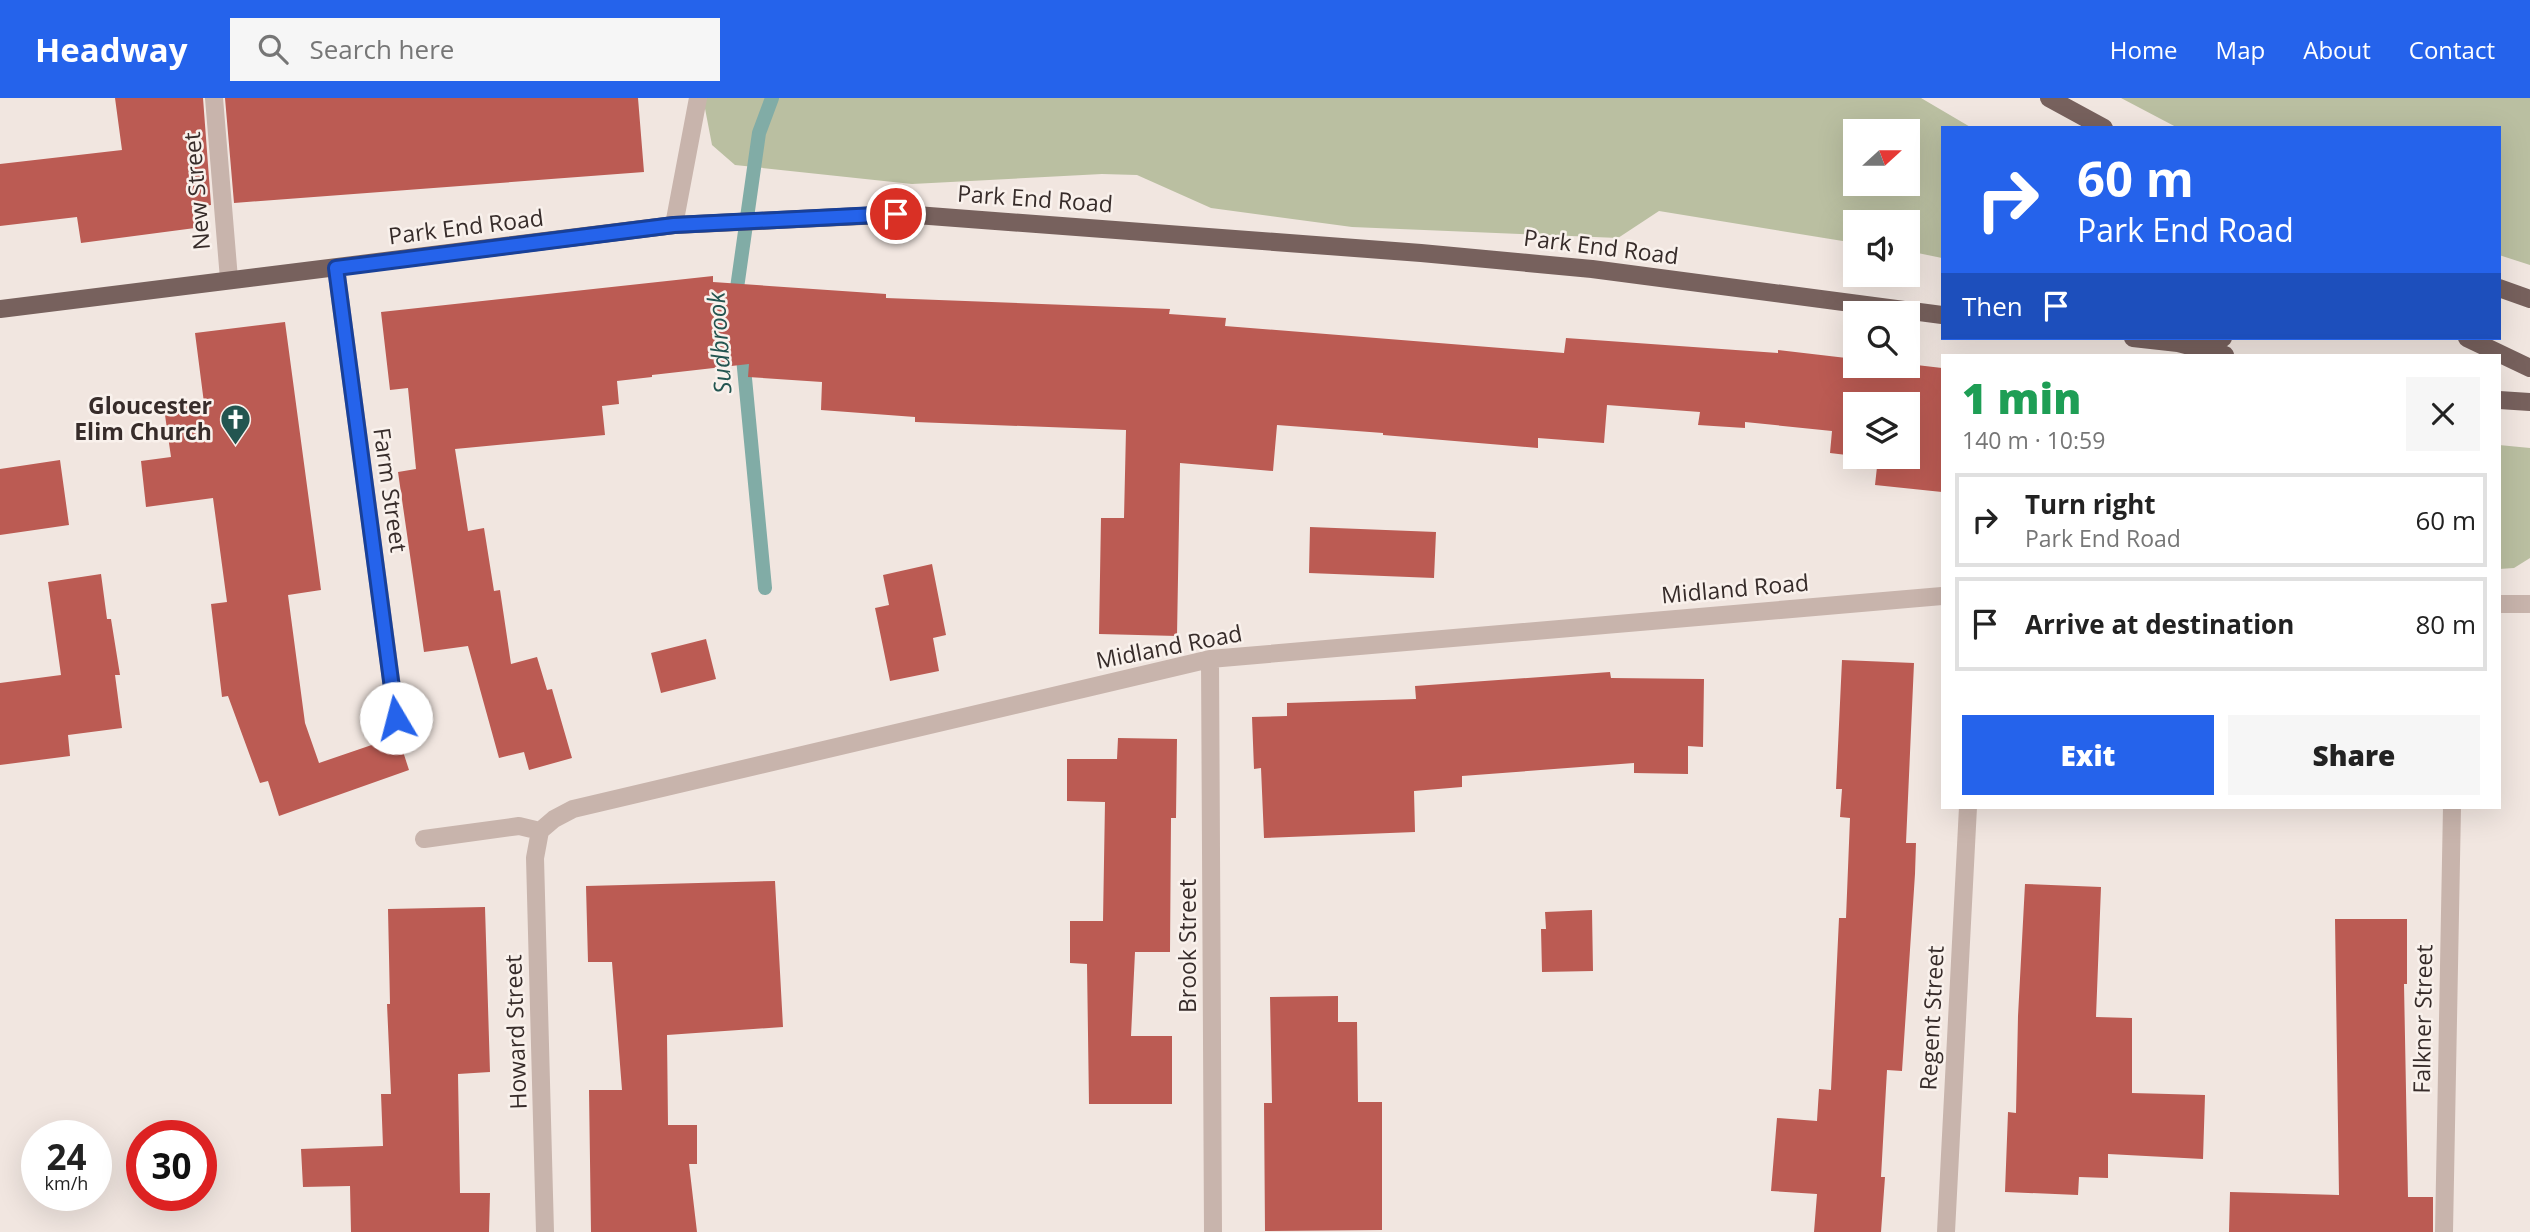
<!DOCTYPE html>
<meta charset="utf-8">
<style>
:root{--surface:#fff;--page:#f6f6f6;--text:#222;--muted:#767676;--line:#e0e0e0;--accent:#2563eb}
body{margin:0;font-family:"Open Sans",sans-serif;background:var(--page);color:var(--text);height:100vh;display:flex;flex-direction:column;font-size:26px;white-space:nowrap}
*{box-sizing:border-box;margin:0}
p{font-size:23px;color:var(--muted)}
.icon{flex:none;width:38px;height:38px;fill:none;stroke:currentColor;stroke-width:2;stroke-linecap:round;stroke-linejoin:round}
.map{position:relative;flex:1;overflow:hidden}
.panel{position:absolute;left:1941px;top:256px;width:560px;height:455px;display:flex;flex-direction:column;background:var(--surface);border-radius:0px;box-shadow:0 7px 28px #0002}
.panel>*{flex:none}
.hud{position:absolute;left:1941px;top:28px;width:560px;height:214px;border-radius:0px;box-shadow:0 7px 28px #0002;background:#2563eb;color:#fff;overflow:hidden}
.needle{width:46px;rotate:69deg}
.tools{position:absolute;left:1843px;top:21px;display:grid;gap:14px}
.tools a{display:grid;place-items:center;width:77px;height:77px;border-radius:0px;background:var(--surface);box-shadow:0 7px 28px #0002;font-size:35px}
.speed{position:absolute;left:21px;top:1022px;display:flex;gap:14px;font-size:35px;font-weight:700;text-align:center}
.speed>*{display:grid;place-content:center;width:91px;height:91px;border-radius:50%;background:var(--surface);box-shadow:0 7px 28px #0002;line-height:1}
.speed small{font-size:18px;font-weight:400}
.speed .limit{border:10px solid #d22;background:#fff;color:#111}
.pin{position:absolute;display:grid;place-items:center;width:60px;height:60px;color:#fff;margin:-30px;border:4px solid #fff;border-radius:50%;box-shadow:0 2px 7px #0007}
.me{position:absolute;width:77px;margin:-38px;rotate:352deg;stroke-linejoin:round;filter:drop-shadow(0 0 5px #0008)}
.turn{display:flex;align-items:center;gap:24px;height:147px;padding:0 21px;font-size:32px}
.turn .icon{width:91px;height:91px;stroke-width:2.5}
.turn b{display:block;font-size:49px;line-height:60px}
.then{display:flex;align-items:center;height:66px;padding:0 21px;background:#0003;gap:14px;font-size:26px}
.round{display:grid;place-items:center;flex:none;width:74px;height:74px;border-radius:0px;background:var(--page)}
.summary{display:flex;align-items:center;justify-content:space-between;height:119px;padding:0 21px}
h1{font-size:42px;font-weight:800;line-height:52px;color:#1e9e55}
.primary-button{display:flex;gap:14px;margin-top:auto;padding:14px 21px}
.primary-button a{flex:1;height:80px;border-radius:0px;background:var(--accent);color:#fff;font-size:28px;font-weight:800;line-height:80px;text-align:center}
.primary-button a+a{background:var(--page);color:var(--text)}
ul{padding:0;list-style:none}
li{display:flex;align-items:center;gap:21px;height:94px;margin:0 14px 10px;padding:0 7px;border:4px solid var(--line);border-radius:0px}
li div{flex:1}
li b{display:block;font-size:26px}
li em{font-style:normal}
header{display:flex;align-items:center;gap:42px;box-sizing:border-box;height:98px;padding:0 35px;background:var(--accent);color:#fff}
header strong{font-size:33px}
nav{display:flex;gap:38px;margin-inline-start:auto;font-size:24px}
.search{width:490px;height:63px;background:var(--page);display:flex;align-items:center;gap:18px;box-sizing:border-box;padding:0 24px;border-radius:0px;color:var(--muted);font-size:26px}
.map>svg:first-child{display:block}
.green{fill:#babfa1;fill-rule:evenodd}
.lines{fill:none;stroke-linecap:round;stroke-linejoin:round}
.stream{stroke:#81aca6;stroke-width:14}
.building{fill:#bb5b53}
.minor{stroke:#c8b4ac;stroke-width:18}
.major{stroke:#77615d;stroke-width:18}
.route-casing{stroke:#184099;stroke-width:18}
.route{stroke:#2563eb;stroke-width:12}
.labels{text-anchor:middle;stroke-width:5;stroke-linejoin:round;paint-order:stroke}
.street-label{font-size:23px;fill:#372c2a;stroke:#f9f1ec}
.poi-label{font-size:23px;font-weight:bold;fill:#372c2a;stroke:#f9f1ec;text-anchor:end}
.water-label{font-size:24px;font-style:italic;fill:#235550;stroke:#f9f1ec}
</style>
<header>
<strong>Headway</strong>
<div class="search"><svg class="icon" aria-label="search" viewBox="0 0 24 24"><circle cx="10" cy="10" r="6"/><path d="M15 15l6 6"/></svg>Search here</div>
<nav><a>Home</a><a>Map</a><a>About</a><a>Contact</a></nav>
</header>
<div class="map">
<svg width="2530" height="1134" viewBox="0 0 2530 1134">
<rect width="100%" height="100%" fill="#f1e6e0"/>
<!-- green -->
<path class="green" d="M703,0H1921L1972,30H1942V160L1908,153V124H1855V145L1659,113L1618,140L1352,129L1211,110L1137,77L1102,76L912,86L735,67L712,47ZM1855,33H1908V86H1855Z
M2121,0H2530V167L2499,157V30H2178Z
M2499,347L2530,350V460L2514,470L2499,471Z"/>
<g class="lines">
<!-- stream -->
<path class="stream" d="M738,205L737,190L759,35L772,0
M742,249L765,490"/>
</g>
<!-- building -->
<path class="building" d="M115,0H203L211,107L192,109L195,130L81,145L77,119L0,128V66L122,52Z
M225,0H638L644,74L234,105Z
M713,178V184L886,196V200L1170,211L1169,216L1226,220L1225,228L1564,255L1566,240L1778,255V252L1855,261V268L1908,266L1942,270V394L1875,387L1878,360L1865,359H1908V306H1855V358L1830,355L1832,333L1745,324V330L1698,327L1700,314L1607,307L1604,345L1538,340V350L1383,337V335L1277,327L1273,373L1180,365L1177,538L1099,536L1101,420H1124L1126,332L915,324V319L821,312L822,284L748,279L749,266L652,277V279L617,283L619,306L602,308L605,337L455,351L468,433L484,430L494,493L500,492L511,566L537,559L547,592L552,591L572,660L529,672L524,654L499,660L468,548L424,554L398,374L416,371L408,290L390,292L381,214Z
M285,224L321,492L288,497L305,625L319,665L398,638L409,672L279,718L268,683L260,685L228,598L222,599L211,506L227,504L213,400L146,409L141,363L171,359L164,310L204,305L195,235Z
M60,362L69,427L0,437V371Z
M1310,429L1436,434L1434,480L1309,475Z
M932,466L946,537L933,540L939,573L890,583L875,510L889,507L883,477Z
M101,476L107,521H111L120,577H115L122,630L68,637L70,658L0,667V585L61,577L48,484Z
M706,541L716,581L661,595L651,555Z
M1842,562L1914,565L1906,745H1916L1915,776L1902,973L1887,972L1881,1079H1885L1881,1134H1814L1817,1096L1771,1093L1777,1020L1817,1023L1819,991L1831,992L1839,820H1846L1850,720L1840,719L1842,691H1836Z
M1610,574L1611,580L1704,581L1703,649L1688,648V676L1634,675V665L1462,678V689L1414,693L1415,734L1264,740L1261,670L1254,671L1252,619L1287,618V605L1416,601L1415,588Z
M1118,640L1177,641L1176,720H1171L1170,854H1135L1131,938H1172V1006H1089L1087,866L1070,865V823H1103L1105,704L1067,703V661H1117Z
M775,783L783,929L667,937L668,1027H697V1066H689L697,1134H591L589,992H622L612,864H588L586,788Z
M2025,786L2101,789L2096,919L2132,920V995L2205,997L2203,1061L2108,1056V1080L2079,1079L2078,1097L2005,1094L2008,1014L2016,1015L2018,918Z
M485,809L490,974L458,976L460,1095H490L489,1134H351L350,1088L303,1089L301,1051L383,1048L381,996H391L387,906H390L388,811Z
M1592,812L1593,873L1542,874L1541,831H1546L1545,814Z
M2335,821H2407V886H2404L2408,1099H2433V1134H2229L2230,1094L2339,1097Z
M1338,898V924H1357L1358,1004H1382V1132L1265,1133L1264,1005H1272L1270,899Z"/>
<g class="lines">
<!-- minor -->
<path class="minor" d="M214,0L229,181
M674,127L698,0
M336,170L396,619
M2499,506H2530
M1210,561L1213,1134
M540,733L535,760L545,1134
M424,741L519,728L540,733L554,721L573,711L1210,561L1942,498
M1946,1134L1968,709
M2444,1134L2452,709"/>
<!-- major -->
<path class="major" d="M2049,0L2104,30
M2499,190L2530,201
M0,211L674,127L903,116L1421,155L1592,171L1942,217
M2133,240L2178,245L2225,257
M2467,240L2530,270
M2189,244L2223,240
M2499,302L2530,304"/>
</g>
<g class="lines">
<defs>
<path id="route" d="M396,620L336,170L674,127L896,116"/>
</defs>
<!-- route casing -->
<use href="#route" class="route-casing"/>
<!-- route -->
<use href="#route" class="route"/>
</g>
<!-- icons -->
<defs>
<symbol id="church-pin" viewBox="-11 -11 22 30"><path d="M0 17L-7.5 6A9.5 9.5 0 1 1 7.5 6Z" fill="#235550" stroke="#f9f1ec"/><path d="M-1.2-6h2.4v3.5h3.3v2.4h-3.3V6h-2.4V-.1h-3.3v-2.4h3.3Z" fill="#fff"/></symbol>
</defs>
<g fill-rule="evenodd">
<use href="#church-pin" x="218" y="304" width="35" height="47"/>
</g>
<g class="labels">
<!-- street labels -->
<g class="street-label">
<text transform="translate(197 93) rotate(-95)" y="8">New Street</text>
<text transform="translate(1035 101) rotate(4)" y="8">Park End Road</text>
<text transform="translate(466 129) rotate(-7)" y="8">Park End Road</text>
<text transform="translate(1601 149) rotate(7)" y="8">Park End Road</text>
<text transform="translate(390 392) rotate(82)" y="8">Farm Street</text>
<text transform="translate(1735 491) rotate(-5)" y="8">Midland Road</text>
<text transform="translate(1169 549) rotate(-11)" y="8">Midland Road</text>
<text transform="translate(1188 848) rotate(-90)" y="8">Brook Street</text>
<text transform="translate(1932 920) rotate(-87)" y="8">Regent Street</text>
<text transform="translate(2423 921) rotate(-89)" y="8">Falkner Street</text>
<text transform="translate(516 934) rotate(-92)" y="8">Howard Street</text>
</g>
<!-- poi labels -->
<g class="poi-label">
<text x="212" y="316">Gloucester<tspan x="212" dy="26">Elim Church</tspan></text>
</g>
<!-- water labels -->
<g class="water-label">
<text transform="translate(720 245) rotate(-94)" y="8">Sudbrook</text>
</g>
</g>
</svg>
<div class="tools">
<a><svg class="needle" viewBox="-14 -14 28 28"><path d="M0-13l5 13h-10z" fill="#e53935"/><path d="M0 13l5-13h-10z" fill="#767676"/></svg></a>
<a><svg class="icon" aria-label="sound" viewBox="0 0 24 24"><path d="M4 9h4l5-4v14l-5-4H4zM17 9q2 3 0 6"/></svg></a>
<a><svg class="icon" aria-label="search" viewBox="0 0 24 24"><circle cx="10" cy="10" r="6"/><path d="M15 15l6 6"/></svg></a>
<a><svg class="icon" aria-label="layers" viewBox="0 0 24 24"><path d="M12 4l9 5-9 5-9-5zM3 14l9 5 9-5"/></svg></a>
</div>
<div class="speed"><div>24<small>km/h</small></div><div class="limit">30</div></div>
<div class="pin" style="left:896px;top:116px;background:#d93025"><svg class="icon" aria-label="arrive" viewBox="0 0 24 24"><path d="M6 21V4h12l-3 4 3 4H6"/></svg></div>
<svg class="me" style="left:396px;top:620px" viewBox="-20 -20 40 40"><circle r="19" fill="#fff"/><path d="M0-13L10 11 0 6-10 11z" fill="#2563eb"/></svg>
<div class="hud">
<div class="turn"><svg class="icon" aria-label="right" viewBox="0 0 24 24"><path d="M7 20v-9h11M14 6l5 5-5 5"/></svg><div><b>60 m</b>Park End Road</div></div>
<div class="then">Then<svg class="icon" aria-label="arrive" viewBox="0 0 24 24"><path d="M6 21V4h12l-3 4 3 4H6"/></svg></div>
</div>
<section class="panel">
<div class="summary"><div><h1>1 min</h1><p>140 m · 10:59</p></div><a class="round"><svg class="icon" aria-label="close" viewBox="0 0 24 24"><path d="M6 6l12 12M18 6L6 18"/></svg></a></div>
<ul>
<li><svg class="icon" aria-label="right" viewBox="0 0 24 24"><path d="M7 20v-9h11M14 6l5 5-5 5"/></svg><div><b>Turn right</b><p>Park End Road</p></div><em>60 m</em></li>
<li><svg class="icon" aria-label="arrive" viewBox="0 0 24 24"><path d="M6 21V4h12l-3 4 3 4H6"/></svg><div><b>Arrive at destination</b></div><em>80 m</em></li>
</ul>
<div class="primary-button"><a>Exit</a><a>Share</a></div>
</section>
</div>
